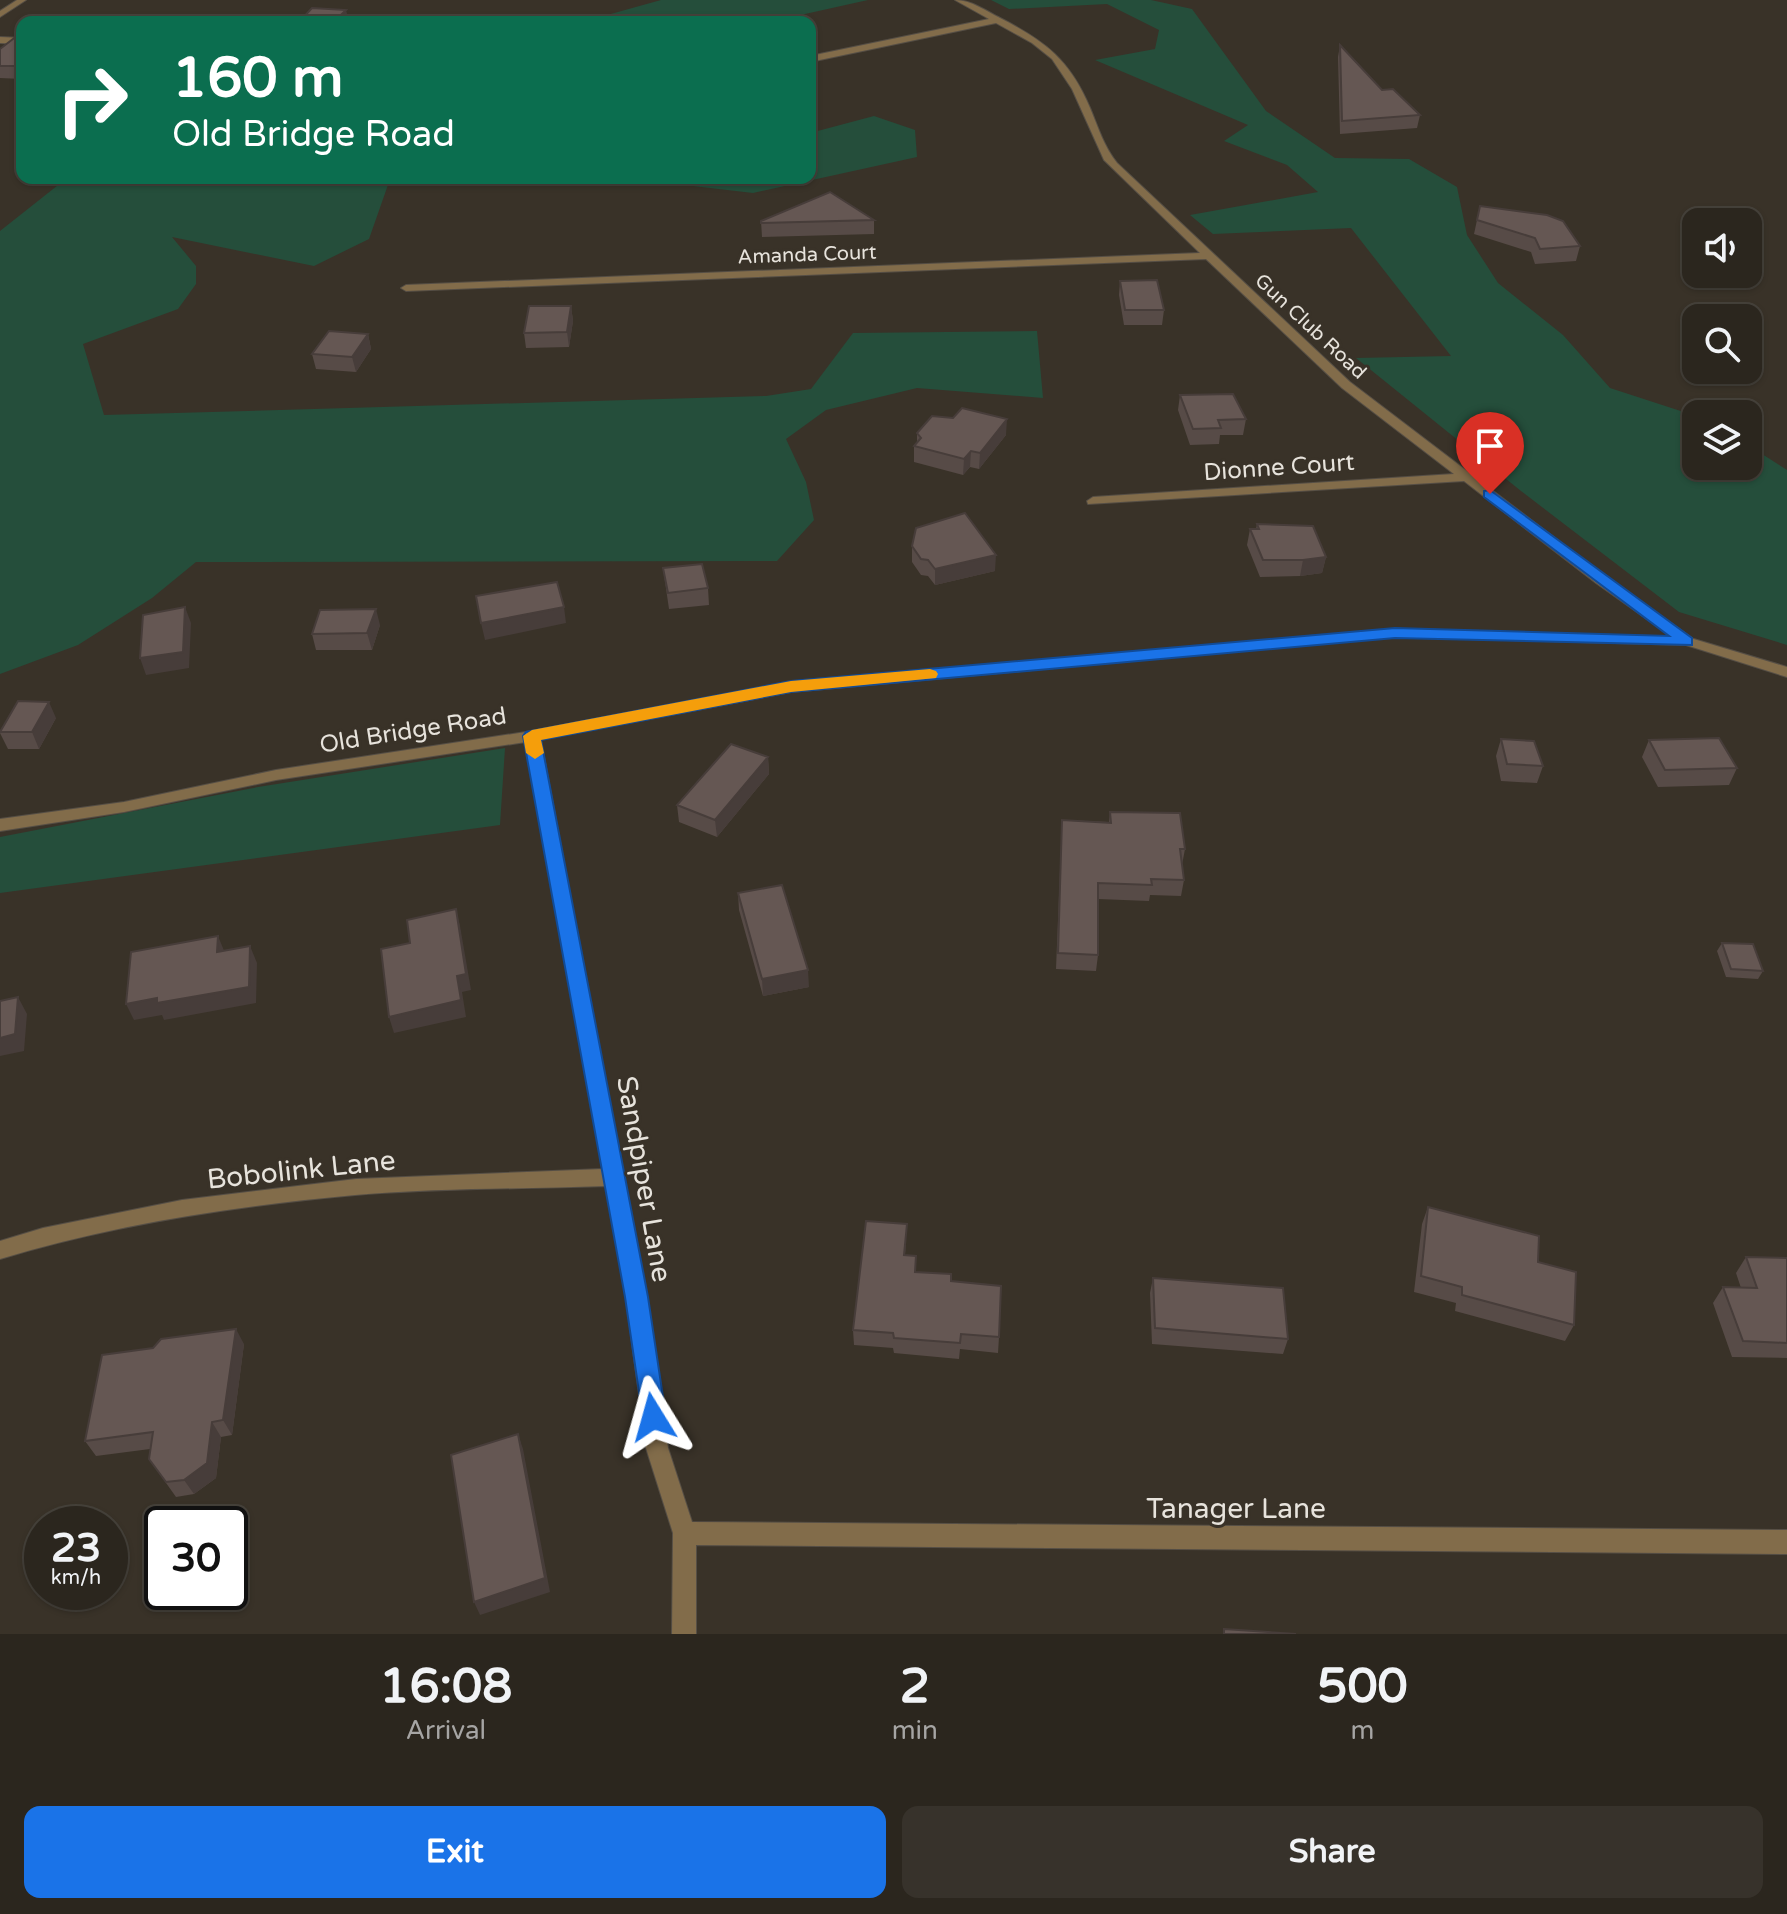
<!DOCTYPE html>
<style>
:root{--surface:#2b261e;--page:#37322b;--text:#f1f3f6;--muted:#a6a5a4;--line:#47433c;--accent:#1a73e8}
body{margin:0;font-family:"Varela Round",sans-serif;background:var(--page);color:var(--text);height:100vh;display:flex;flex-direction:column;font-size:30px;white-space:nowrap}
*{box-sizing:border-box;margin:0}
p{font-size:26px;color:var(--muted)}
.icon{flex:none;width:44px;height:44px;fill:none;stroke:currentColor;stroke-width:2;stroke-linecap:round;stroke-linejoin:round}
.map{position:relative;height:1634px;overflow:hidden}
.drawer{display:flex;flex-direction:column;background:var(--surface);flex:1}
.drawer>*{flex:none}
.hud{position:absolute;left:16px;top:16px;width:800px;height:168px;border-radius:16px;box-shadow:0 2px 6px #0004,0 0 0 2px var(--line);background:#0b6e4f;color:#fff;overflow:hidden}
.fabs{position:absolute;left:1682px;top:208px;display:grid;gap:16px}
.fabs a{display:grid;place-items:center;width:80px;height:80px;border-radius:16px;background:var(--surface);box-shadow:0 2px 6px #0004,0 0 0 2px var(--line);font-size:40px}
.speed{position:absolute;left:24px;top:1506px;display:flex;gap:16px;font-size:40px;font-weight:700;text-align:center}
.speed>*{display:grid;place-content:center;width:104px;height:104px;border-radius:50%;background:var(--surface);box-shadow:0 2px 6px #0004,0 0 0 2px var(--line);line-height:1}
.speed small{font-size:20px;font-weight:400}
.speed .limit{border:4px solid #111;border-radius:12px;background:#fff;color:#111}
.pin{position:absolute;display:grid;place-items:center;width:68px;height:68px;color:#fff;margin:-82px -34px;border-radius:50% 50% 50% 0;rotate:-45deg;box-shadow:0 0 8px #0007}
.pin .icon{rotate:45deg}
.me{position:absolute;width:88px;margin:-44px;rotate:352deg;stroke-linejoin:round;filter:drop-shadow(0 0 6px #0008)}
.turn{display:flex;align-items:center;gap:28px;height:168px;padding:0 24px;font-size:36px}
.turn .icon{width:104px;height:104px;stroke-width:2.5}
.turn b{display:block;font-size:56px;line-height:68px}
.eta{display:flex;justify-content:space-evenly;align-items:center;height:136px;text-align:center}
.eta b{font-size:48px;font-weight:700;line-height:56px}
.primary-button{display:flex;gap:16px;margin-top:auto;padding:16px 24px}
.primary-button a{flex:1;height:92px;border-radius:16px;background:var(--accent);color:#fff;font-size:32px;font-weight:700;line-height:92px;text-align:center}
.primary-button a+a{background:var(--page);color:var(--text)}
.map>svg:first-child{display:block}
.green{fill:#254e3b}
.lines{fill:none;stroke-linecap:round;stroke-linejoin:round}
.minor-casing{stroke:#554e45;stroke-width:2}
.tertiary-casing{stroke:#554e45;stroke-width:2}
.minor{fill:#826c4a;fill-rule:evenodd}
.tertiary{fill:#826c4a;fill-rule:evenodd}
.wall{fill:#574b47}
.shaded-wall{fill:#473d3a}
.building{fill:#655753;stroke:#473d3a;stroke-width:2}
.route{fill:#1a73e8;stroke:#114b97;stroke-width:2}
.slow{fill:#f59e0b}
.labels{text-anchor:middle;stroke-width:6;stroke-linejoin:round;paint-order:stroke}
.far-street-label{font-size:20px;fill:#e7e3dc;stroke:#393228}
.street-label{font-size:24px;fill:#e7e3dc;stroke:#393228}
.near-street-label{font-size:28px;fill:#e7e3dc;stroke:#393228}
</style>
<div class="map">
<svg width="1787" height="1634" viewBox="0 0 1787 1634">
<rect width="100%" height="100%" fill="#393228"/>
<!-- green -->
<path class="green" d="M661,0H868L796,16L790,22H582Z
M991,0H1151L1192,9L1266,111L1335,158L1409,159L1457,187L1467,235L1498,283L1563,335L1610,388L1696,416V466H1748V445L1787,470V645L1679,612L1521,491L1356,358L1451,356L1351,228L1213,234L1190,215L1318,192L1287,165L1224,141L1248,125L1095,60L1155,49L1159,30L1107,4L1009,9Z
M874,116L915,130L917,157L753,193L624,178H810V133Z
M67,178H484L389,182L369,239L314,266L172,237L196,266V284L178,309L83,344L104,415L766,396L811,389L853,333L1037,331L1043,398L917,388L826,410L786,439L806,482L814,520L777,561L196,562L152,598L78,645L0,674V231Z
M505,748L500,825L0,893V837L258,787Z"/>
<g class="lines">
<defs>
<path id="minor" d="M17,0H26L0,17V11Z
M955,0C971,0 986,11 1000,18C1045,41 1070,60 1090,108C1098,127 1104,147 1117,163L1350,382L1606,577L1692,638L1694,641L1692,644H1682L1596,583L1464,481L1088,504L1087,501L1093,497L1454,474L1342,388L1206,259L406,291L401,288L406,285L1200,253L1104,160L1072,89L1052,59L1032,43L996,23L810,62V56L989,19Z
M0,37L22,38V44L0,43Z
M532,731L540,736L646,1297L668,1448L692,1522L1787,1530V1554L696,1545V1634H672L673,1533L646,1448L626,1297L606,1186C522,1189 438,1188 355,1195C236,1206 114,1224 0,1259V1241L43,1228L182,1200L356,1179L603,1169L524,736Z"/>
<path id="tertiary" d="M1395,629L1687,637L1787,667V677L1686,645L1395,637L791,692L532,741L276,780L124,812L0,831V819L124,802L276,770L532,731L791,682Z"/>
</defs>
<!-- minor casing -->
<use href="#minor" class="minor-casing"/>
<!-- tertiary casing -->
<use href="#tertiary" class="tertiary-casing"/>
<!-- minor -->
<use href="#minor" class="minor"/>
<!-- tertiary -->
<use href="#tertiary" class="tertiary"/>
</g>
<!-- wall -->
<path class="wall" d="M22,32V79L0,78V49Z
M1340,45L1382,90L1420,115L1417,128L1340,134L1338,57Z
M1480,206L1580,246L1576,261L1535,264L1531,252L1474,234Z
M874,220V234L762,237L761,221Z
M1120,281L1164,310L1162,325H1124L1119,295Z
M571,306L573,321L569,347L526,348L524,333Z
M368,334L371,349L356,372L316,369L312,354Z
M1180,395L1246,419L1243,435H1220L1219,444L1190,445L1178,410Z
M917,433L1006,435L979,469L970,467L963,475L914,462V446L917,443Z
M1257,524L1326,557L1322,573L1300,576L1260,577L1247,545L1250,529H1256Z
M912,546L995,571L935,585L928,576L921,575L912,562Z
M663,568L708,588L709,605L669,609Z
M380,625L372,650H316L312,634Z
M56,718L39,749H8L0,733V732Z
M1501,739L1543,766L1537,783L1501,781L1496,756Z
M1649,740L1737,768L1729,785L1658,787L1642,757Z
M768,757L769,774L717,837L679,822L677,805Z
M1110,812L1185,849L1182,865L1184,880L1181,896L1150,895L1149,901L1098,899V955L1096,971L1056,969L1062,820L1109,822Z
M738,893L809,987L763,996L739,910Z
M1722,943L1763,971L1758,979L1726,977L1717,951Z
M1428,1207L1538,1262L1574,1325L1565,1341L1455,1311L1456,1303L1414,1292L1422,1224Z
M906,1240L905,1255L916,1272L951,1281L999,1337L998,1353L960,1349L959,1359L894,1353L893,1348L854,1345L853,1330Z
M1746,1257L1787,1258V1358L1732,1357L1713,1303L1723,1287L1741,1288L1736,1273Z
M1153,1278L1288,1339L1283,1354L1152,1344L1150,1293Z
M244,1344L232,1435L221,1437L216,1478L194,1494L176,1497L149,1459L150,1449L96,1456L85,1441Z"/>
<!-- shaded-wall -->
<path class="shaded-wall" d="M346,10L349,22H334Z
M571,306L573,321L569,347L567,332Z
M368,334L371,349L356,372L352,357Z
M1007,419L1006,435L979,469L980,453Z
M971,451L970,467L963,475L964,459Z
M996,555L995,571L935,585V569Z
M1326,557L1322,573L1300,576L1303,560Z
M185,607L191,623L189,668L146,675L140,658Z
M564,607L566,623L485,640L481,623Z
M376,609L380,625L372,650L367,633Z
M49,702L56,718L39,749L32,732Z
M768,757L769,774L717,837L715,820Z
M456,909L460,926L471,990L462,992L466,1017L394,1033L389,1017L457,976Z
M218,936L225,953L217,952Z
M250,946L257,963L256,1003L164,1020L162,1015L134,1020L126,1004L157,998Z
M808,970L809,987L763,996L762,979Z
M18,997L27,1014L24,1051L0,1056V1038Z
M236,1329L244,1344L232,1435L223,1420Z
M212,1422L221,1437L216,1478L194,1494L184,1480Z
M518,1434L523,1449L550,1592L480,1615L474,1602Z"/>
<!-- building -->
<path class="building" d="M312,8L346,10L334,22H299Z
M22,32V66H0V49Z
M1340,45L1382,90L1393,89L1420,115L1342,121Z
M830,192L874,220L761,223V221Z
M1480,206L1547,215L1563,221L1580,246L1540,249L1535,238L1477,220Z
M1157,280L1164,310H1125L1120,281Z
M529,306H571L567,332L524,333Z
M329,331L368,334L352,357L312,354Z
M1233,394L1246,419L1218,420L1221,428L1193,429L1180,395Z
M962,408L1007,419L980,453L971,451L964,459L914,446L921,438L917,433L932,416L953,418Z
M965,513L996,555L935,569L928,560L921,559L912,546L916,528Z
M1257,524L1313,526L1326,557L1303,560H1263L1250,529H1259Z
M702,564L708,588L668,593L663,568Z
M557,582L564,607L481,623L476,596Z
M185,607L183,652L140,658L143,615Z
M376,609L367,633L312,634L320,610Z
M18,701L49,702L32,732H0Z
M1719,738L1737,768L1665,770L1649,740Z
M1501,739L1534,741L1543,766L1507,764Z
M731,744L768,757L715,820L677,805Z
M1110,812L1180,813L1185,849H1180L1184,880L1151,879L1152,885L1098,883V955L1058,953L1062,820L1111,823Z
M782,885L808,970L762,979L738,893Z
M456,909L466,974L457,976L461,1000L389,1017L381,949L410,943L407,920Z
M218,936L217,952L250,946L249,987L157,1003V998L126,1004L131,952Z
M1722,943L1753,944L1763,971L1731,969Z
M18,997L15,1034L0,1038V1001Z
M1428,1207L1539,1236L1538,1262L1576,1272L1574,1325L1462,1295V1287L1421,1276Z
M866,1221L907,1224L904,1255L916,1256L915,1272L951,1274V1281L1001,1286L999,1337L961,1334L960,1343L894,1338L893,1333L853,1330Z
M1746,1257L1787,1258V1343L1743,1341L1723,1287L1757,1288Z
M1153,1278L1283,1288L1288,1339L1155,1328Z
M236,1329L223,1420L212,1422L207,1463L184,1480L166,1482L149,1459L153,1432L85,1441L102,1355L153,1348L161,1339Z
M518,1434L545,1578L474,1602L451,1455Z
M1224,1629L1296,1634H1224Z"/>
<!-- route -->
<path class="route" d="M1490,490L1692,638V645L1395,638L791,692L541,740L648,1297L666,1417L662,1426L653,1429L644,1426L625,1297L523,736L526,732L791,681L1395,628L1669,636L1484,497V491Z"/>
<!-- slow -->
<path class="slow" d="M930,669L936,671L938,674L936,678L791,692L541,740L544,753L535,759L526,753L523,736L532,730L791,681Z"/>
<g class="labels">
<!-- far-street labels -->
<g class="far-street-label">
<text transform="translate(807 254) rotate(-2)" y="7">Amanda Court</text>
<text transform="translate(1311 326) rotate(43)" y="7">Gun Club Road</text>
</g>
<!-- street labels -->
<g class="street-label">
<text transform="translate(1279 467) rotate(-4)" y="8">Dionne Court</text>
<text transform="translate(413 730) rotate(-9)" y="8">Old Bridge Road</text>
</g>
<!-- near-street labels -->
<g class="near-street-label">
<text transform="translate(301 1169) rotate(-6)" y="10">Bobolink Lane</text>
<text transform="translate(645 1179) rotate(80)" y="10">Sandpiper Lane</text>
<text x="1236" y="1518">Tanager Lane</text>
</g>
</g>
</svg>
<div class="fabs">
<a><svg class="icon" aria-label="sound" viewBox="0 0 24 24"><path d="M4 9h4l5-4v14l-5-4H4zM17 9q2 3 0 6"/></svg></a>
<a><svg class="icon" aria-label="search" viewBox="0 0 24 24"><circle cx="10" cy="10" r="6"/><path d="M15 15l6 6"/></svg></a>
<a><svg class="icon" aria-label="layers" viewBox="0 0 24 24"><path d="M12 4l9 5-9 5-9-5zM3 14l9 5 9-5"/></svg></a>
</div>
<div class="speed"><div>23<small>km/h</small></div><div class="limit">30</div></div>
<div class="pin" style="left:1490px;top:494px;background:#d93025"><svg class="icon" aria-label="arrive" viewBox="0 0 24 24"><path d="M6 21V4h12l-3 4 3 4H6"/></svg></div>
<svg class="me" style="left:653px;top:1417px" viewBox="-20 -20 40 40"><path d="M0-17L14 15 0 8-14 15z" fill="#1a73e8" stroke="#fff" stroke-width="4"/></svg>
<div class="hud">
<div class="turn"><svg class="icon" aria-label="right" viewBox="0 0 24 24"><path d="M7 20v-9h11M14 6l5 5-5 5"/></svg><div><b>160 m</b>Old Bridge Road</div></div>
</div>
</div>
<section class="drawer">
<div class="eta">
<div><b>16:08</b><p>Arrival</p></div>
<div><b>2</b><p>min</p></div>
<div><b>500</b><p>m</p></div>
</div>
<div class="primary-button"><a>Exit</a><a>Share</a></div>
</section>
